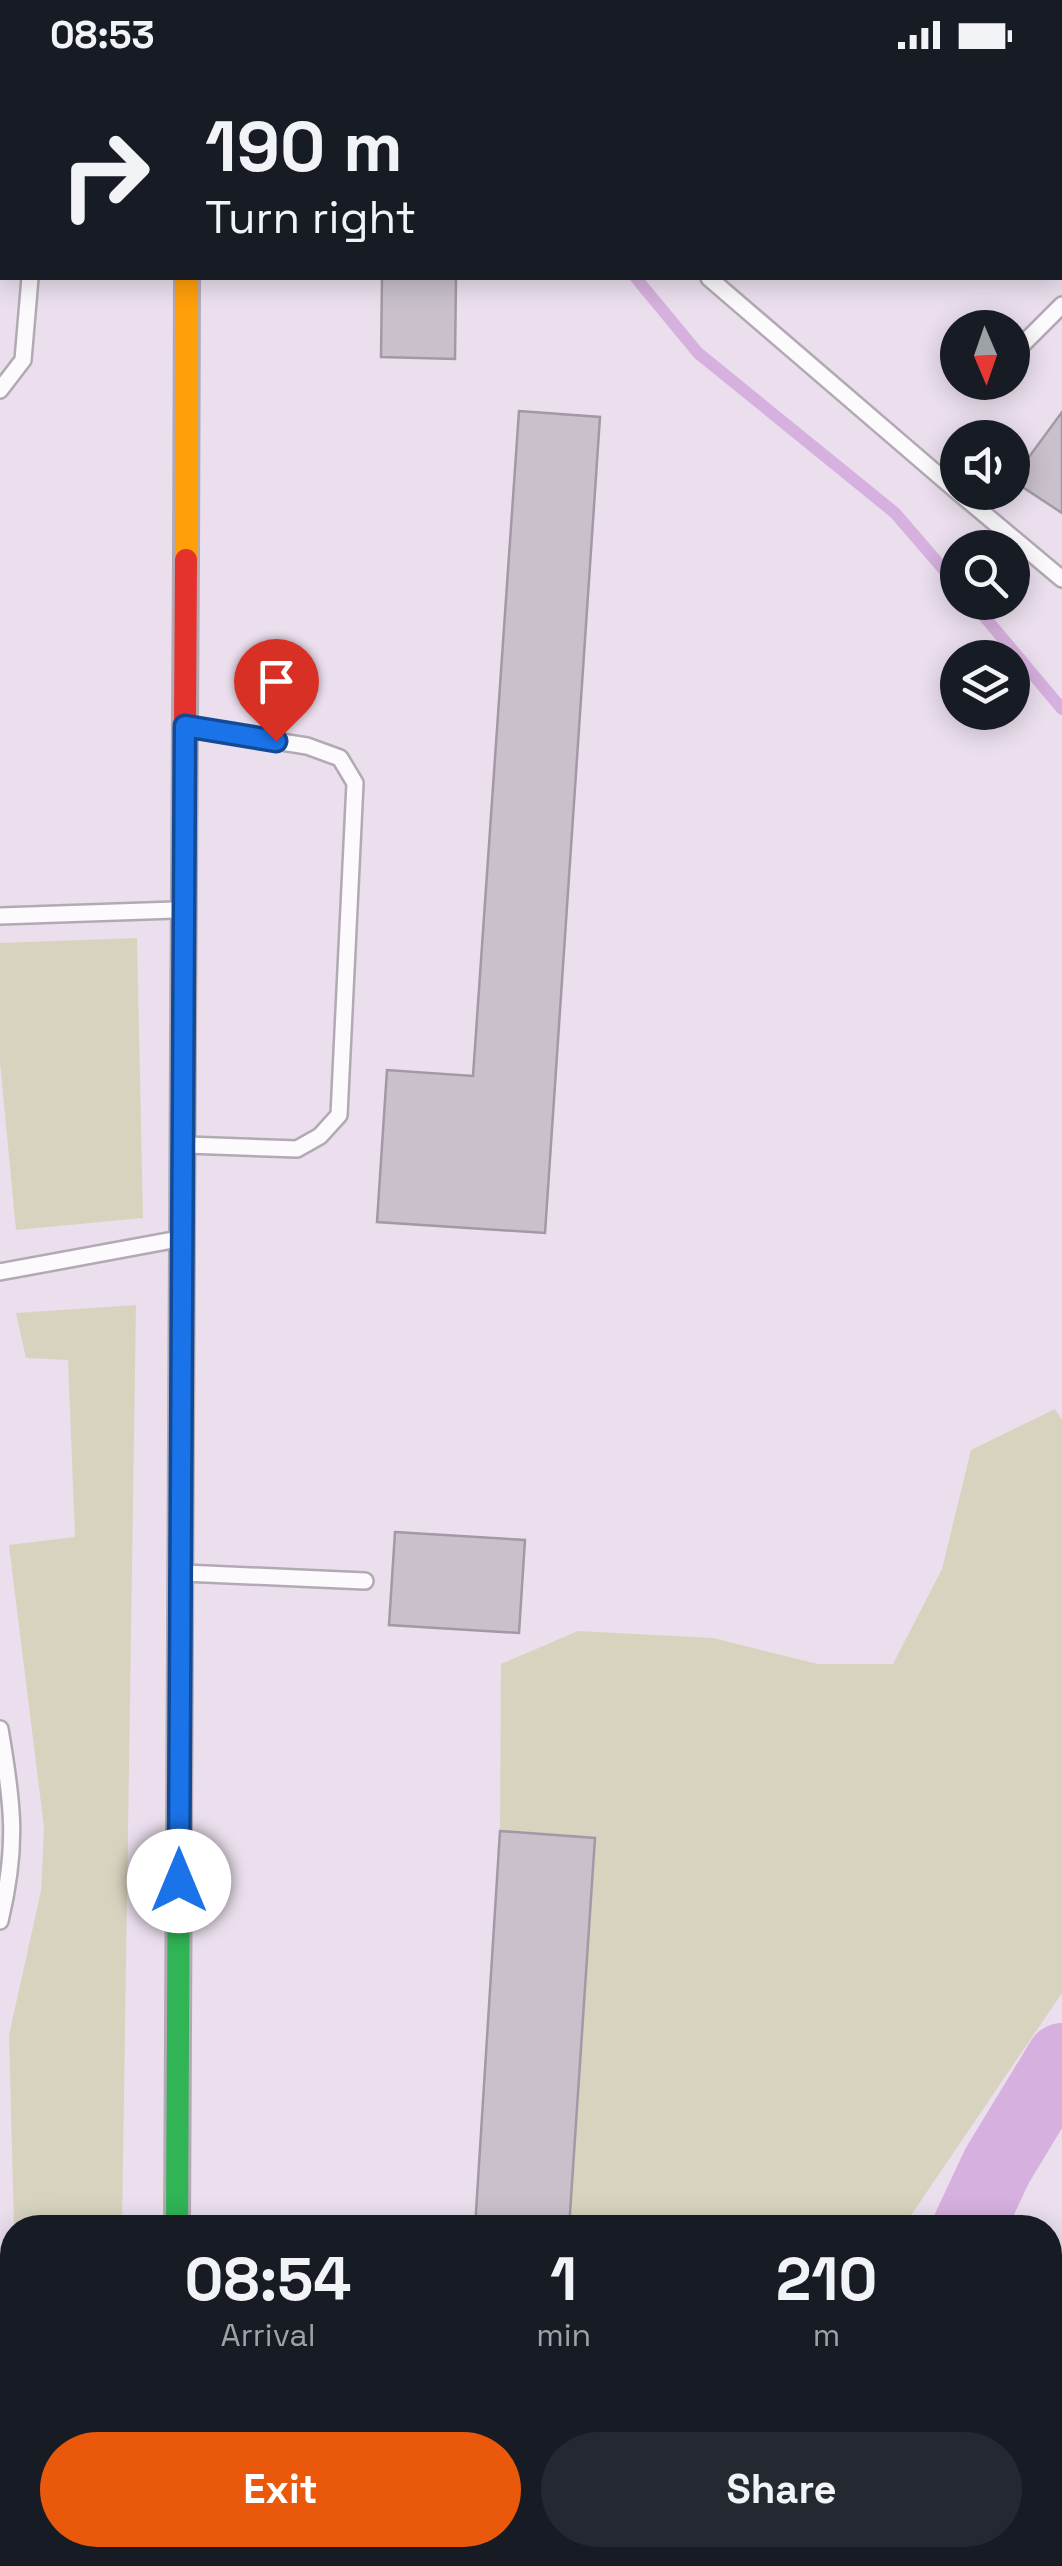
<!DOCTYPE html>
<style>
:root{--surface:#171b24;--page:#242831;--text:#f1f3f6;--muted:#9ea1a6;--accent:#ea580c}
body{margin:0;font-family:"Space Grotesk",sans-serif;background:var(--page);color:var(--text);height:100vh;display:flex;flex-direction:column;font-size:38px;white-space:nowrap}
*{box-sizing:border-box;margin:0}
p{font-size:32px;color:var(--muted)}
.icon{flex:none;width:55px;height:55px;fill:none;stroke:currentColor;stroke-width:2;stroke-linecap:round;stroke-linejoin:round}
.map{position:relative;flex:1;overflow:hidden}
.details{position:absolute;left:0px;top:2145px;width:1062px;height:352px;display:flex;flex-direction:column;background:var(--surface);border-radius:40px 40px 0 0;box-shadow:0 5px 25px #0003}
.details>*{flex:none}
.banner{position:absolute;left:0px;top:0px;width:1062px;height:210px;box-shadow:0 5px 25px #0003;background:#171b24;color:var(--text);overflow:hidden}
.needle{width:65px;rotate:178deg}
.tools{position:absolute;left:940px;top:240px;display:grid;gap:20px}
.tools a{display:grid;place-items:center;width:90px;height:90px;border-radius:50%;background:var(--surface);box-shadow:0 5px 25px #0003;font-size:50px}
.pin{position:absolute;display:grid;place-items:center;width:85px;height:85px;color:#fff;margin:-102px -42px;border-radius:50% 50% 50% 0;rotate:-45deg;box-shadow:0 0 10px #0007}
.pin .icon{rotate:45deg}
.me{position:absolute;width:110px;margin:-55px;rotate:0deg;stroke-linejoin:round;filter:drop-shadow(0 0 8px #0008)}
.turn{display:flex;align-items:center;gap:35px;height:210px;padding:0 40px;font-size:45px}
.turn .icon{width:130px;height:130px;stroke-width:2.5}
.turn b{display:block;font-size:70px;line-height:85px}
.eta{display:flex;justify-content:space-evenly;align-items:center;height:170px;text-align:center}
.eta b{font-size:60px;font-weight:800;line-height:70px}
.primary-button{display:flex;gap:20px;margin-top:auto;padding:20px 40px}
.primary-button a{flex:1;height:115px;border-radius:60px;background:var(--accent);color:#fff;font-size:40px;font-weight:800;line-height:115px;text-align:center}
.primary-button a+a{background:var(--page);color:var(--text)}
.status{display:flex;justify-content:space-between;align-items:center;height:70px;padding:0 50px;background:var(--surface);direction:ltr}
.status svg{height:28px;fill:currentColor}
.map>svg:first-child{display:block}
.green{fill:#d8d3bf}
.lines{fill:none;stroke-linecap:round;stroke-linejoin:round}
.stream{stroke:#d6b0de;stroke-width:12}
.river{stroke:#d6b0de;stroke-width:72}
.building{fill:#c9c0cb;stroke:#a299a4;stroke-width:2.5}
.lane-casing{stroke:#b2a9b4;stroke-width:20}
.fast-casing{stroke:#b2a9b4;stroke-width:28}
.slow-casing{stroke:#b2a9b4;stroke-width:28}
.jam-casing{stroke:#b2a9b4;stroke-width:28}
.lane{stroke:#fcfafc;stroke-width:15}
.fast{stroke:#30b455;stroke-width:22}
.slow{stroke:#ff9f0a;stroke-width:22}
.jam{stroke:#e5322d;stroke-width:22}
.route-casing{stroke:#114b97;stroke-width:25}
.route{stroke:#1a73e8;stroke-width:18}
</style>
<div class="status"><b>08:53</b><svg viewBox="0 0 49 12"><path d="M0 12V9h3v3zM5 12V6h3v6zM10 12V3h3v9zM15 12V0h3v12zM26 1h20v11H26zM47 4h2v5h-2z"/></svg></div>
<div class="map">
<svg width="1062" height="2496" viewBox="0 0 1062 2496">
<rect width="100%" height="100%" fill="#ebdfed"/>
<!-- green -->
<path class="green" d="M137,868L143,1148L16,1160L0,992V873Z
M136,1235L122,2157H14L9,1965L41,1821L44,1758L9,1475L75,1467L68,1290L26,1288L16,1243Z
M1055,1339L1062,1350V1923L903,2157H569L500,1761L501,1594L578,1561L713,1568L818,1594H893L942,1499L971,1380Z
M12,2361V2436L0,2435Z
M552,2485H782L778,2496H552Z"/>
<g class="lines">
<!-- stream -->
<path class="stream" d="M437,0L439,2
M636,208L698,283L895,443L958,516
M972,532L1062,639"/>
<!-- river -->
<path class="river" d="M968,2158L997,2096L1062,1989
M906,2485V2496"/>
</g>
<!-- building -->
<path class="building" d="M382,208H456L455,289L381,287Z
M519,341L600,347L545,1163L377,1152L387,1000L473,1006Z
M1062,342V443L1012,410Z
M395,1462L525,1470L519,1563L389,1555Z
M500,1761L595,1768L569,2158H475Z
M363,2485H552V2496H363Z"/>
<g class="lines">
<defs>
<path id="lane" d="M477,0L480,2
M33,2V0
M709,208L958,422
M1012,285L1062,235
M0,320L23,290L30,208
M958,422L1062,509
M0,846L175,840
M187,1075L297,1079L320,1066L339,1045L355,713L340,688L307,676L194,658
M0,1202L173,1170
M184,1503L365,1511
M0,1659C13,1734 18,1776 0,1851"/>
<path id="fast" d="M188,0V2
M177,2158L183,974
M0,2472L12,2467
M37,2485L61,2496
M175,2496L176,2485"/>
<path id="slow" d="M186,490L187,208"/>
<path id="jam" d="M183,974L186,490"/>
</defs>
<!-- lane casing -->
<use href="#lane" class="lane-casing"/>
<!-- fast casing -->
<use href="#fast" class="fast-casing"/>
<!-- slow casing -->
<use href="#slow" class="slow-casing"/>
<!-- jam casing -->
<use href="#jam" class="jam-casing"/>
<!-- lane -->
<use href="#lane" class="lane"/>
<!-- fast -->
<use href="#fast" class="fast"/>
<!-- slow -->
<use href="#slow" class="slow"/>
<!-- jam -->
<use href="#jam" class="jam"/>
</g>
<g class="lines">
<defs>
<path id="route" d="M179,1811L185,656L276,671"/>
</defs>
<!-- route casing -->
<use href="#route" class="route-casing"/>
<!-- route -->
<use href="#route" class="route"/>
</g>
</svg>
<div class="tools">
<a><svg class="needle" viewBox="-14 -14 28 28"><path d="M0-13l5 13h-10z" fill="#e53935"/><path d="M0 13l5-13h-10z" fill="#9ea1a6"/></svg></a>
<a><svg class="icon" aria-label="sound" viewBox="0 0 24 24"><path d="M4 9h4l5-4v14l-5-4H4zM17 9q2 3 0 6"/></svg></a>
<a><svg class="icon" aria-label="search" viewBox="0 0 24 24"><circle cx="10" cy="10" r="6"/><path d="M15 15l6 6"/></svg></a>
<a><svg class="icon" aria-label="layers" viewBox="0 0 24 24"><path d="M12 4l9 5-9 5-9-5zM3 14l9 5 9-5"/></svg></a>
</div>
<div class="pin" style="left:276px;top:671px;background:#d93025"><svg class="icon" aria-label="arrive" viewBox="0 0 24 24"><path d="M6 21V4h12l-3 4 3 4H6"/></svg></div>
<svg class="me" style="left:179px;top:1811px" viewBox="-20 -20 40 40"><circle r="19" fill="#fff"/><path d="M0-13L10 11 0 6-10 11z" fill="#1a73e8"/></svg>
<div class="banner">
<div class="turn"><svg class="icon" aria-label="right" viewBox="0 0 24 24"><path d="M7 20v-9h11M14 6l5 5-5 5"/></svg><div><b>190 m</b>Turn right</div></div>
</div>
<section class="details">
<div class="eta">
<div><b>08:54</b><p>Arrival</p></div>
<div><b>1</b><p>min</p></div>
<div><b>210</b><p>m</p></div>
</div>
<div class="primary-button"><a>Exit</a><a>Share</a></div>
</section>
</div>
